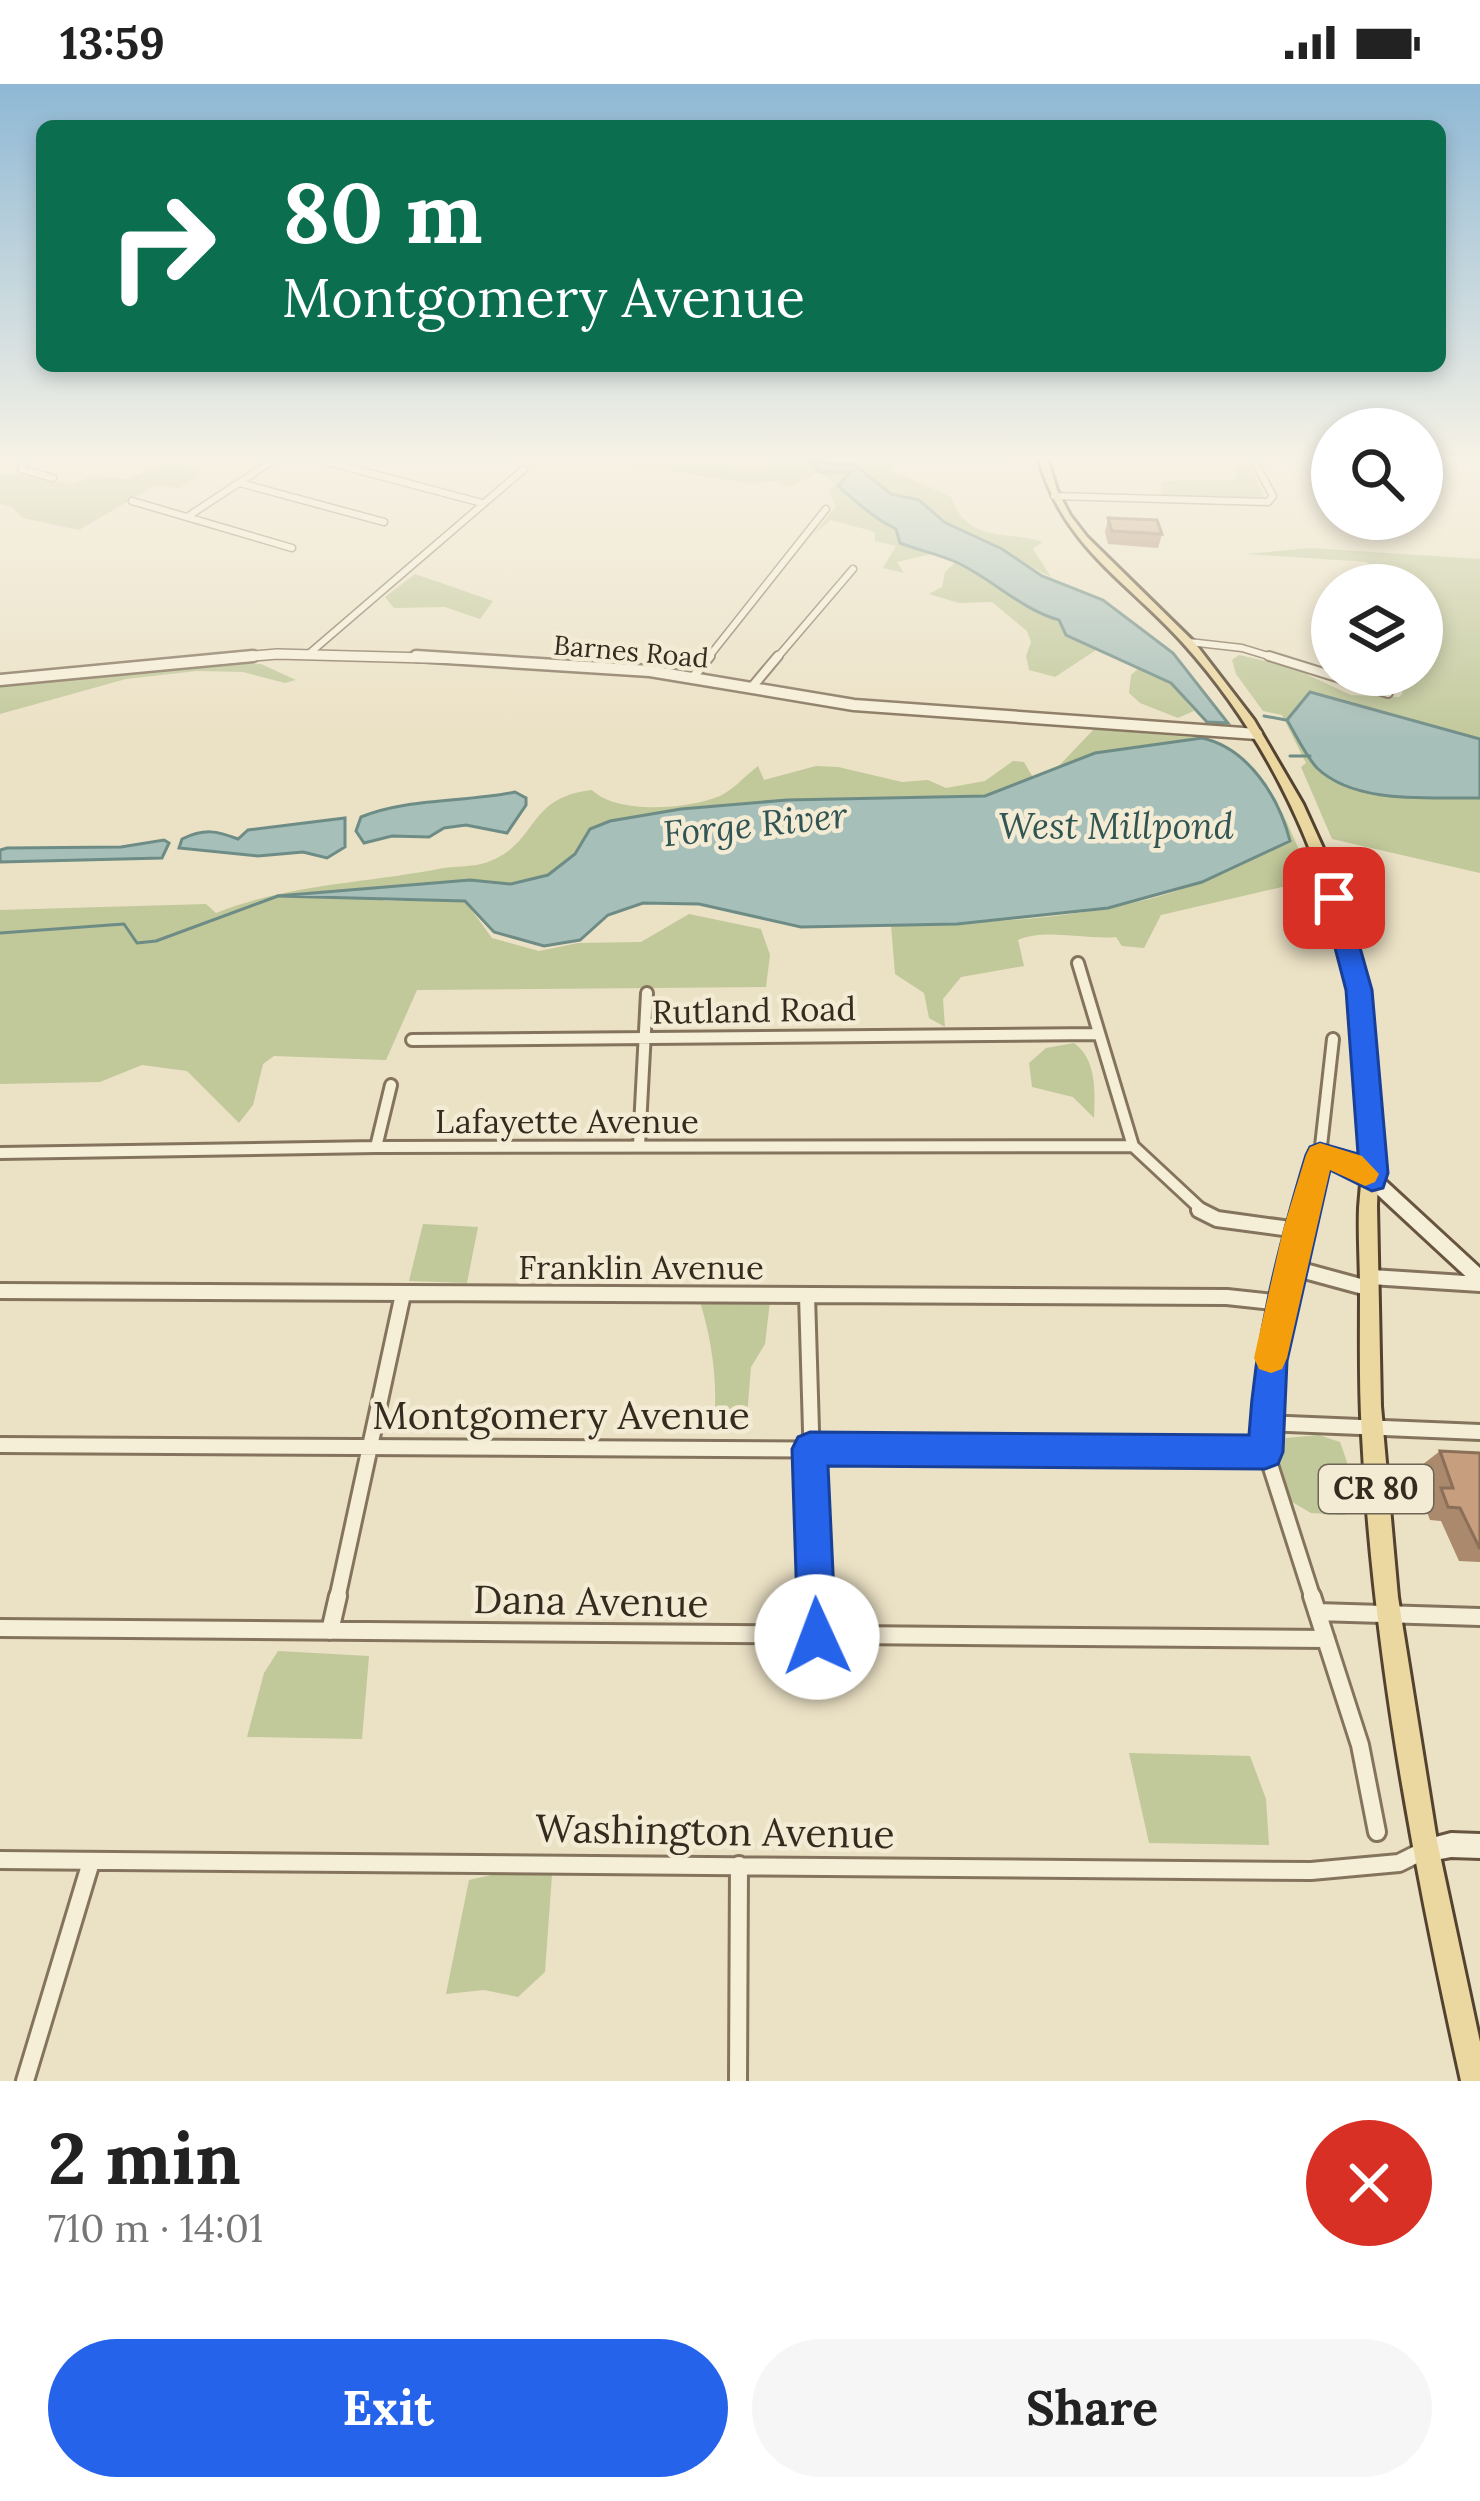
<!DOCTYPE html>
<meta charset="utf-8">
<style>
:root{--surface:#fff;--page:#f6f6f6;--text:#222;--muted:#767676;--accent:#2563eb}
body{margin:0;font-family:Lora,serif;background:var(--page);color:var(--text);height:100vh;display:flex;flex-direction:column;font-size:45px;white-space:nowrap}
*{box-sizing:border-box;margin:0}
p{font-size:39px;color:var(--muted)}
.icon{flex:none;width:66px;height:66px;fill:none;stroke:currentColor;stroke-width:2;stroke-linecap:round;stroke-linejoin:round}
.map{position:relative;height:1997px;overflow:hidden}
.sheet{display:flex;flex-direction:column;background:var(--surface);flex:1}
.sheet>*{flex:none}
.top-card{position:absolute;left:36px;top:36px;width:1410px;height:252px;border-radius:18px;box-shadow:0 6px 18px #0003;background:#0b6e4f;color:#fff;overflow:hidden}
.buttons{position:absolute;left:1311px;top:324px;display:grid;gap:24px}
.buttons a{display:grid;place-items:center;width:132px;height:132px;border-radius:50%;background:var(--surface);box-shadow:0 6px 18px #0003;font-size:60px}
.pin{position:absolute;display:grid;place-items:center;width:102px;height:102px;color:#fff;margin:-51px;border-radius:24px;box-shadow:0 6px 18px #0006}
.me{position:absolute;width:132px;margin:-66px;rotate:358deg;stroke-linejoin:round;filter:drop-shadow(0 0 9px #0008)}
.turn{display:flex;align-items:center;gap:42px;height:252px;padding:0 48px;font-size:54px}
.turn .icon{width:156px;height:156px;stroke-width:2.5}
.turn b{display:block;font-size:84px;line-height:102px}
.round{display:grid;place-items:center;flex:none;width:126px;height:126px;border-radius:63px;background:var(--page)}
.headline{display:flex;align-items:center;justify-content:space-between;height:204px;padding:0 48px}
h1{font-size:72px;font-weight:800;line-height:90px}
.action{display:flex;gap:24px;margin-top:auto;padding:24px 48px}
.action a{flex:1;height:138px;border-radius:72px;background:var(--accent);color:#fff;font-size:48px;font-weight:800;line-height:138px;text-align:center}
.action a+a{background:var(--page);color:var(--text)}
.status{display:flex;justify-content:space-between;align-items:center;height:84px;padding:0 60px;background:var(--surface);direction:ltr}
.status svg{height:33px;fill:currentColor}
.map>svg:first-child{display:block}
.green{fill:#c1c89a}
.water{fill:#a7bfb9;stroke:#6e8c86;stroke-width:3}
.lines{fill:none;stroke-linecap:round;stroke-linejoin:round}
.stream{stroke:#6e8c86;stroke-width:3}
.minor-far4-casing{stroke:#85745d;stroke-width:9}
.minor-far3-casing{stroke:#85745d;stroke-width:12}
.minor-far2-casing{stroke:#85745d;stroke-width:16}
.minor-far1-casing{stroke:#85745d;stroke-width:20}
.minor-casing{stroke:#85745d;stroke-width:22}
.tertiary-far1-casing{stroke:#85745d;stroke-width:12}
.tertiary-casing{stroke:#85745d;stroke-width:15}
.secondary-casing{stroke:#675540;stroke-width:6}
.primary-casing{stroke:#534230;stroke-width:6}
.minor-far4{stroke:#f6efd8;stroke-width:6}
.minor-far3{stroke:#f6efd8;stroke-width:8}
.minor-far2{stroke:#f6efd8;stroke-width:10}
.minor-far1{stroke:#f6efd8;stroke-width:14}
.minor{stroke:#f6efd8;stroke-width:16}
.tertiary-far1{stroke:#f6efd8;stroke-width:9}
.tertiary{stroke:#f6efd8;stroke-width:10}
.secondary{fill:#f6efd8;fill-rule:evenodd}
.primary{fill:#ebd7a0;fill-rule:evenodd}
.wall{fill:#ab896c}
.building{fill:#c79f7e;stroke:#8b6f58;stroke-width:3}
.route{fill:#2563eb;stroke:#184099;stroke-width:3}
.slow{fill:#f59e0b}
.labels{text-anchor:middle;stroke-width:9;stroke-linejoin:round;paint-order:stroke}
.far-street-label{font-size:27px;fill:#362b1f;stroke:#f3ebd4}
.shield{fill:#f3ebd4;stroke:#6f6555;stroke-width:3}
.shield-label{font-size:30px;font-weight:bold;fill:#362b1f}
.street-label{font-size:33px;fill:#362b1f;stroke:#f3ebd4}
.water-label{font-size:36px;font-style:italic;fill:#305554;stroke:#f3ebd4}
.near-street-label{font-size:39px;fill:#362b1f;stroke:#f3ebd4}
</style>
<div class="status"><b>13:59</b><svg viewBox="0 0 49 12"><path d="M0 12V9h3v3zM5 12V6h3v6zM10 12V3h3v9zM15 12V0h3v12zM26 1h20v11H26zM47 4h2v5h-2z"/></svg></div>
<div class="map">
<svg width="1480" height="1997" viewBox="0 0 1480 1997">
<rect width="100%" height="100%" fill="#ebe1c5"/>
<!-- green -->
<path class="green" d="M169,377H189L187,383L200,385L198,392L179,404L156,401L79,446L22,434L12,423L0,420V391L9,389L73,400L91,392L128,395Z
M606,377H716L739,387L766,384V377H811L819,388L850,387L839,402C856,418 874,434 896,445L900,459L931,470L897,478L904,489L883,484L896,462L875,457V448L831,436L812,452L836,422L828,407L836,400L819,388L790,403L775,397L753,400Z
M838,377H895L892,387L951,413C968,460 1006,446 1043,458L1033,465L1051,493L944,438L920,416L891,410L855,381Z
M1237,380L1251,383L1264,413L1261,416L1161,412L1162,397L1235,396Z
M1311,464L1480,475V655L1310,608L1386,710L1480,714V789L1332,755L1301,683L1306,679L1282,631L1263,627L1236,590L1232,576L1239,571L1291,583L1351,611L1399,613L1403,609L1395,598L1422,591V501H1379L1377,485L1366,478L1247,470Z
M956,478C985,495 1029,527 1059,536L1067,551L1096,566L1055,593L1029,586L1026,572L1031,558L1027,547L992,518L959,519L929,510L942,503L945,488Z
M415,490L493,517L480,535L445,523L394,524L385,513Z
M244,579L261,580L296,596L285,599L243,588L197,587L126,595L0,630V603Z
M1140,583L1171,600L1194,627L1178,634L1140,619L1129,609L1131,591Z
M1094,645L1202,654L1095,669L1055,686Z
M1013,677L1024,678L1034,695L985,712L787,716L680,725L610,737L591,745L575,770L548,791L511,800L470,796L391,805L383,817H465L492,854L539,867L578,859L641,858L689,830L761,845L770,871L766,903L417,906L386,976L274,972L263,980L253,1021L239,1039L187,987L142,981L100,998L0,1000V826L206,820L216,829C288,800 368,799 444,784C456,782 469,783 481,780C541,763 522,714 592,706C617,731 689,725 720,712C733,706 746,691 758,682L764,696L816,682L838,683L902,698L928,696L946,704L985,697Z
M1284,732L1308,786V797L1161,831L1144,864L1122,862L1116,853C1086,856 1045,844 1018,856L1024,882L961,893L943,915L945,943L929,934L924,909L895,890L891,841C994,839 1108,835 1205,797C1234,786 1261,771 1290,758Z
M1074,959C1097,976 1095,1007 1094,1034L1073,1013L1032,1003L1029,979L1046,964Z
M423,1140L478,1143L467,1199L409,1197Z
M770,1217L765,1260L751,1283L746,1344L712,1348C720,1309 712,1255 700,1218Z
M1319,1351L1340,1358L1347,1378L1345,1431L1311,1429L1292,1418L1276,1366L1286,1354Z
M278,1567L369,1572L362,1655L247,1653L264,1589Z
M1129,1669L1250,1672L1266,1715L1269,1761L1149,1759Z
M553,1777L545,1888L518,1913L484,1906L446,1910L469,1796Z"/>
<!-- water -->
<path class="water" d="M811,377L855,381L891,410L919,416L944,438L1002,465L1042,492L1103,516L1173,569L1228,639L1207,638L1171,599L1066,551L1059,536C1022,526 991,494 956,478C938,470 918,466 900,459L896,445C873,434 857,418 838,402L850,388H819Z
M1310,608L1480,655V714C1430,713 1356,721 1317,684C1305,671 1296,651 1287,636Z
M1202,654C1248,664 1279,713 1290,757L1202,798L1108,824L957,840L801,843L699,820L643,819L608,831L580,856L544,862L494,848L465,817L277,812L470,796L511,800L548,791L575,770L590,745L610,737L681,725L787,716L985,712L1095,669Z
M515,708L526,714V721L507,749L466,741L444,744L429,753L392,752L364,759L356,747L361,733C406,714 468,718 515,708Z
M345,734V763L327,774L303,768L258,772L179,764L182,755C205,744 217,747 238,755L248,746Z
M164,756L169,759L162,774L0,778V766L7,764L121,763Z"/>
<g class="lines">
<!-- stream -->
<path class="stream" d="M1264,632L1286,636
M1290,672H1310
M0,849L124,840L137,859L156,857L278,812"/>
<defs>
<path id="minor-far4" d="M25,377L21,385L53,394
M324,377L482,419
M240,399L384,438
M1054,412L1268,418L1273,412L1254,377
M132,417L292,464
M187,433L272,377
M1189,558L1242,564L1278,575
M311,568L524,385
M707,575L826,425
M776,575L853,485"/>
<path id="minor-far3" d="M1269,572L1388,609
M694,592L710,572
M752,603L778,572"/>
<path id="minor-far2" d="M1078,879L1133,1062L1205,1129
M412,956L1097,950
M639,1062L647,909
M376,1063L391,1001
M0,1069L376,1063L1133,1062
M1320,1071L1352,1080L1371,1094
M1303,1129L1320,1071L1333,955"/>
<path id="minor-far1" d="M1199,1126L1217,1135L1298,1146
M1304,1126L1270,1277L1266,1368L1313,1515
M1290,1183L1371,1205
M1371,1193L1480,1200
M0,1207L1227,1213L1282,1219
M807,1211L816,1515
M1266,1339L1480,1348
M0,1361L1266,1368
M337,1515L403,1210"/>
<path id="minor" d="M816,1512L817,1553
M1312,1512L1360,1661L1377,1748
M1317,1528L1480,1533
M0,1544L1326,1555
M330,1547L338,1512
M0,1776L1311,1787L1399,1779L1425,1766
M25,1997L91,1778
M738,1997L739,1781"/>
<path id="tertiary-far1" d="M221,575L277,570L464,575"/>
<path id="tertiary" d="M416,572L650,587L854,621L1257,650
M0,596L253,572"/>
<path id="secondary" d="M1372,1088L1378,1090L1480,1184V1203L1474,1200L1366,1100L1364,1095L1366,1090Z
M1451,1749L1480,1750V1774L1451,1773L1425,1778L1417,1774L1413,1766L1417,1758Z"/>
<path id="primary" d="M1039,377H1048L1057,406L1070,431L1087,453L1194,558L1254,636L1303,720L1323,764L1355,856L1369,927L1379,1063L1377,1122L1381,1322L1398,1513L1437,1757L1480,1958V1997H1461C1414,1784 1373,1570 1362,1351C1359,1303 1360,1254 1360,1206C1360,1179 1358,1151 1359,1124C1360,1109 1362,1094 1362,1079C1361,1052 1358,1025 1356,997C1354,948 1352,902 1339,854C1311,746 1258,642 1183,559C1126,496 1065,464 1039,377Z"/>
</defs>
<!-- minor-far4 casing -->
<use href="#minor-far4" class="minor-far4-casing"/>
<!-- minor-far3 casing -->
<use href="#minor-far3" class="minor-far3-casing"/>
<!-- minor-far2 casing -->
<use href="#minor-far2" class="minor-far2-casing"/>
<!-- minor-far1 casing -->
<use href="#minor-far1" class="minor-far1-casing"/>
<!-- minor casing -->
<use href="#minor" class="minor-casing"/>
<!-- tertiary-far1 casing -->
<use href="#tertiary-far1" class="tertiary-far1-casing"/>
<!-- tertiary casing -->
<use href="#tertiary" class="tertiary-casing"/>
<!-- secondary casing -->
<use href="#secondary" class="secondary-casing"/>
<!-- primary casing -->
<use href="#primary" class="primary-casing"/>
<!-- minor-far4 -->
<use href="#minor-far4" class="minor-far4"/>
<!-- minor-far3 -->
<use href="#minor-far3" class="minor-far3"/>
<!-- minor-far2 -->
<use href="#minor-far2" class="minor-far2"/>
<!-- minor-far1 -->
<use href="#minor-far1" class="minor-far1"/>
<!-- minor -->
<use href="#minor" class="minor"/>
<!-- tertiary-far1 -->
<use href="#tertiary-far1" class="tertiary-far1"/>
<!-- tertiary -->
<use href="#tertiary" class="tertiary"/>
<!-- secondary -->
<use href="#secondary" class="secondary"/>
<!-- primary -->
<use href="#primary" class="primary"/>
</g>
<!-- wall -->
<path class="wall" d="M1108,434L1162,450L1158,464L1108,460L1105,448Z
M1440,1367L1480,1369V1478L1459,1477L1441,1437L1430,1436L1423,1417L1432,1410L1422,1381Z"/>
<!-- building -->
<path class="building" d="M1108,434L1157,436L1162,450L1112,447Z
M1440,1367L1480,1369V1465L1460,1424L1448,1423L1441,1404H1453Z"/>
<!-- sky -->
<linearGradient id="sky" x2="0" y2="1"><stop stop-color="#8eb8d5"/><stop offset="0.57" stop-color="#f6f2e5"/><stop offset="1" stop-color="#f6f2e5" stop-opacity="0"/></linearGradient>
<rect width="1480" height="657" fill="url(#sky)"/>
<!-- route -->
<path class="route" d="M1334,806L1346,814L1372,906L1388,1089L1383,1104L1372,1107L1330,1086L1287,1277L1283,1368L1278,1380L1265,1385L828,1382L836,1553L830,1566L817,1572L803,1566L798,1553L792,1365L798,1353L810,1348L1249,1351C1255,1254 1278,1163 1306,1071L1310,1063L1320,1059L1358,1070L1346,906L1322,814Z"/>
<!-- slow -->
<path class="slow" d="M1320,1059L1362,1072L1379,1090L1375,1098L1365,1102L1330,1086L1287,1274L1282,1285L1271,1289L1259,1285L1254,1274L1283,1146L1306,1071L1310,1063Z"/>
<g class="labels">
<!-- far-street labels -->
<g class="far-street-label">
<text transform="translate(631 568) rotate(5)" y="9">Barnes Road</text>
</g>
<!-- shield labels -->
<rect class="shield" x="1319" y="1381" width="114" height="48" rx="9"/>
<g class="shield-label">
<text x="1376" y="1415">CR 80</text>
</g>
<!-- street labels -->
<g class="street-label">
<text transform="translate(754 926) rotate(-1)" y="12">Rutland Road</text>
<text x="567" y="1049">Lafayette Avenue</text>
<text x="641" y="1195">Franklin Avenue</text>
</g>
<!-- water labels -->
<g class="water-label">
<text transform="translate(755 740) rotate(-6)" y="13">Forge River</text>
<text x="1116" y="755">West Millpond</text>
</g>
<!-- near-street labels -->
<g class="near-street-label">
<text x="561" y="1345">Montgomery Avenue</text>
<text transform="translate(591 1517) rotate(1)" y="14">Dana Avenue</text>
<text transform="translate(715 1747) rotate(1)" y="14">Washington Avenue</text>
</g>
</g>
</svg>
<div class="buttons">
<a><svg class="icon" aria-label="search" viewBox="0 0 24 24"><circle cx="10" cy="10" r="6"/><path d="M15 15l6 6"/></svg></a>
<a><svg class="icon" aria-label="layers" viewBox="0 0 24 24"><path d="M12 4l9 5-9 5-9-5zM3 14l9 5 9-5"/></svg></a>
</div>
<div class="pin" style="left:1334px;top:814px;background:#d93025"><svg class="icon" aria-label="arrive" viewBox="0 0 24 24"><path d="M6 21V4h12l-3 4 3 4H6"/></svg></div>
<svg class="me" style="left:817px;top:1553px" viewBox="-20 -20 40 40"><circle r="19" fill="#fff"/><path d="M0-13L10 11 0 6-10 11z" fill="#2563eb"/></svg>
<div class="top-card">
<div class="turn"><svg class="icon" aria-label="right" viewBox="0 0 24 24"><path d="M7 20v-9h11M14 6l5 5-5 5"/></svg><div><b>80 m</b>Montgomery Avenue</div></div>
</div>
</div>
<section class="sheet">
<div class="headline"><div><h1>2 min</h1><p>710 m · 14:01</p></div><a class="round" style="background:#d93025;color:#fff"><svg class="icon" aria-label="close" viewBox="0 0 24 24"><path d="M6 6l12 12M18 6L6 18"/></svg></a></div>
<div class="action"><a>Exit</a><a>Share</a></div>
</section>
